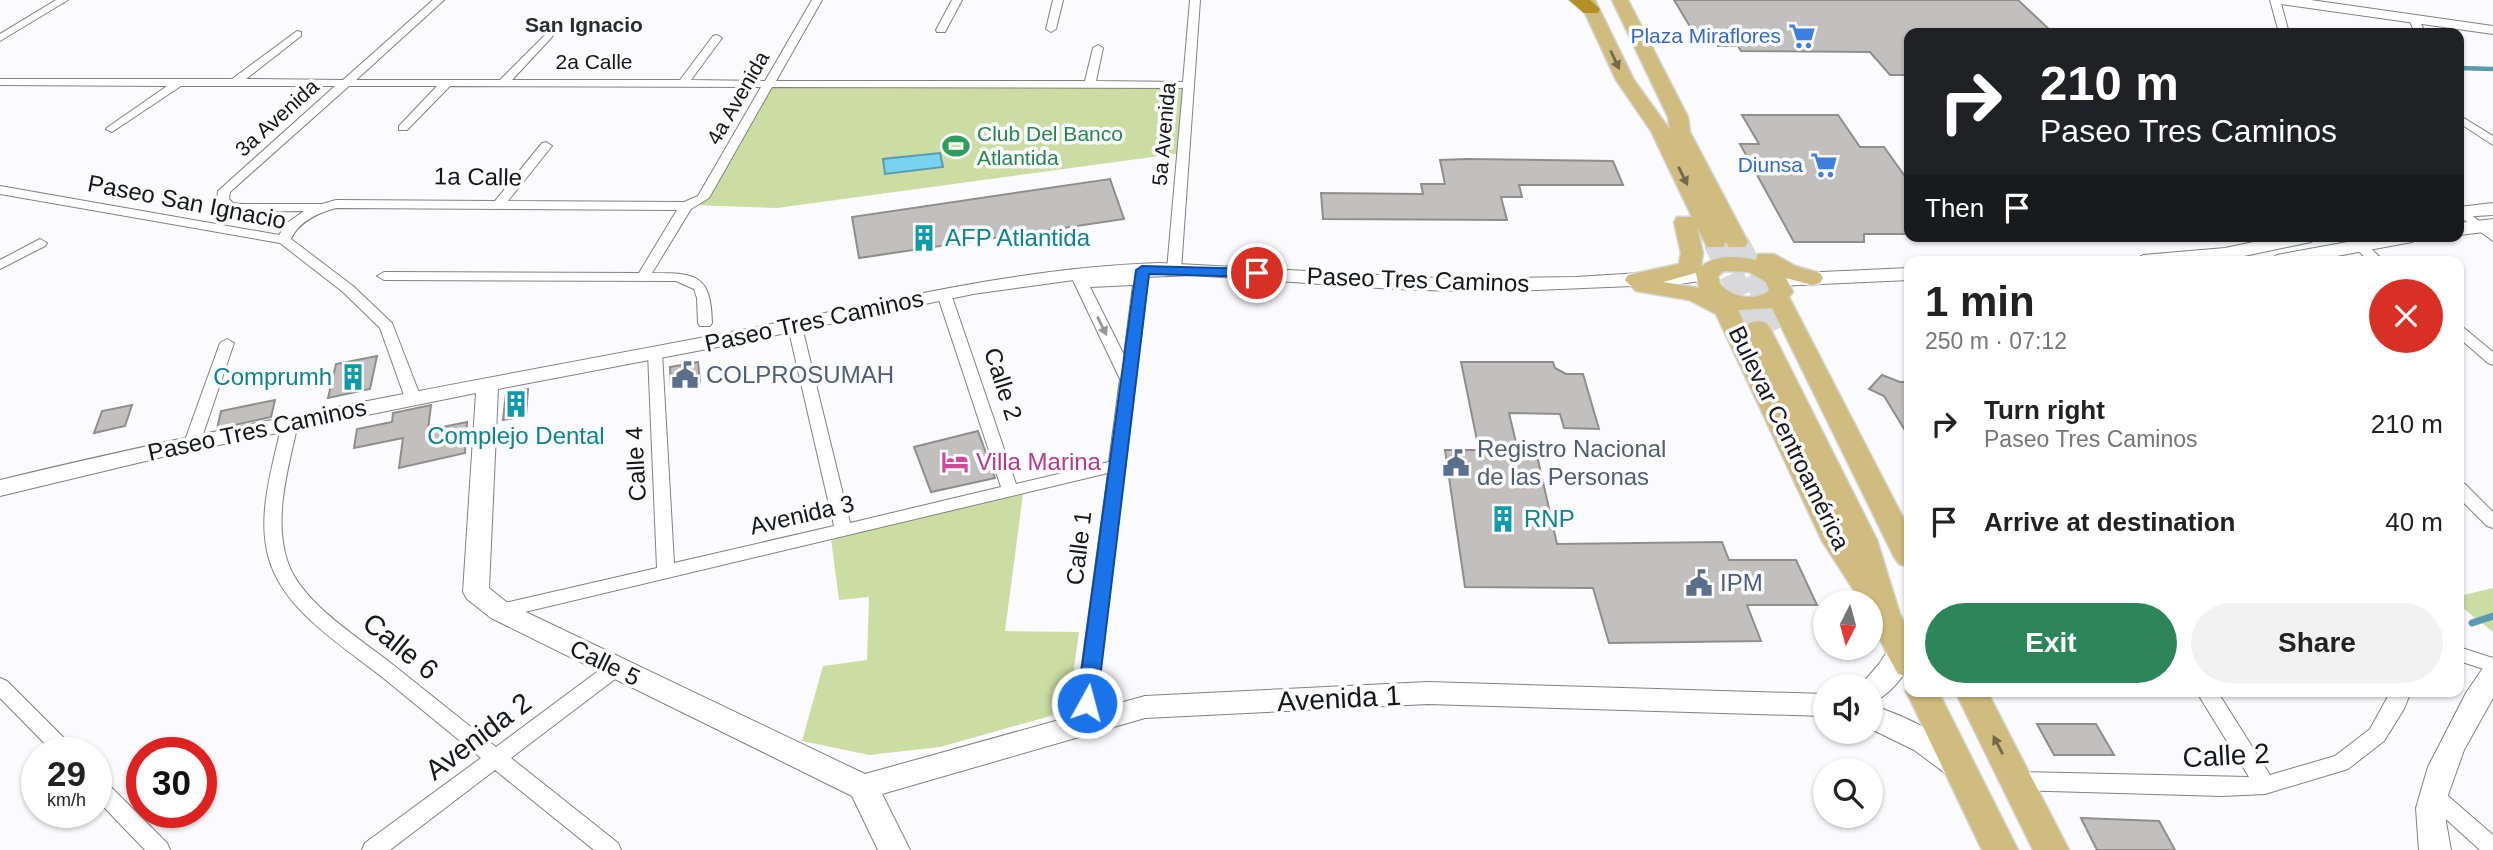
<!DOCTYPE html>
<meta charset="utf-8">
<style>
:root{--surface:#fff;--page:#f2f2f2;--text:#222;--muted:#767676;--accent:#2d855a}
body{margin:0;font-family:Arial,sans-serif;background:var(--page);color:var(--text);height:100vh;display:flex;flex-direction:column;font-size:26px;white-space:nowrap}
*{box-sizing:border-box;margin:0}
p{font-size:23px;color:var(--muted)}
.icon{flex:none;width:38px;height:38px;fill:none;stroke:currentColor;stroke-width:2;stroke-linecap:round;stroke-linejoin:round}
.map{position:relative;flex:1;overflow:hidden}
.details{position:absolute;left:1904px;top:256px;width:560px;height:441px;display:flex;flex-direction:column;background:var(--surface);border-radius:14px;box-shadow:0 2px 5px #0004}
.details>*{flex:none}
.banner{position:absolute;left:1904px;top:28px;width:560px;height:214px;border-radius:14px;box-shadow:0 2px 5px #0004;background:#202124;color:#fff;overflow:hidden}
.needle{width:46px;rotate:186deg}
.controls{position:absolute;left:1813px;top:590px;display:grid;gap:14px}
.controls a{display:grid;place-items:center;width:70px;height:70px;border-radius:50%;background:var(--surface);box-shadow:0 2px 5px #0004;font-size:35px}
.speed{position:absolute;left:21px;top:737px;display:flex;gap:14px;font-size:35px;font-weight:700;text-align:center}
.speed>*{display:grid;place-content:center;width:91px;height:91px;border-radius:50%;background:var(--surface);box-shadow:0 2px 5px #0004;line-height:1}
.speed small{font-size:18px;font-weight:400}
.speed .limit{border:10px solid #d22;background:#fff;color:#111}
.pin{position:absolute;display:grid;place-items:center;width:60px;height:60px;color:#fff;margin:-30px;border:4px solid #fff;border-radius:50%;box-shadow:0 2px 7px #0007}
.me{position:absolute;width:77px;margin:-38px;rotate:7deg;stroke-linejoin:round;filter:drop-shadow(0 0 5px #0008)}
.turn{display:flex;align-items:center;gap:24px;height:147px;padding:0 21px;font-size:32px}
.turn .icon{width:91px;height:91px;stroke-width:2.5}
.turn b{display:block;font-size:49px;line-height:60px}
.then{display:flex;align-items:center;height:66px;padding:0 21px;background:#0003;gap:14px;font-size:26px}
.round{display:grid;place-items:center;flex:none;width:74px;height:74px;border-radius:37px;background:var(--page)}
.summary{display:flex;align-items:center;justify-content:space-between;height:119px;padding:0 21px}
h1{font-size:42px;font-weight:600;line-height:52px}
.cta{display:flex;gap:14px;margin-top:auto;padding:14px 21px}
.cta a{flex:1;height:80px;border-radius:42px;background:var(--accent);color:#fff;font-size:28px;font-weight:600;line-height:80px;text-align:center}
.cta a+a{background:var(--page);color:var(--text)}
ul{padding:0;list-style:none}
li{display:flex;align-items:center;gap:21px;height:98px;padding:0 21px}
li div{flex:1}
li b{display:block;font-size:26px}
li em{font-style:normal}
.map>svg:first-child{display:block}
.green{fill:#ccdda4}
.water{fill:#77d3f0;stroke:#5a9baf;stroke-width:2}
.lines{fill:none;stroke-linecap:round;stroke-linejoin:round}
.stream-far1{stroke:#5a9baf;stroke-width:4.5}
.stream{stroke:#5a9baf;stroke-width:7}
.building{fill:#c2c0be;stroke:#908e8c;stroke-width:2}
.primary-tunnel{stroke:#d9d9dc;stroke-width:24;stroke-dasharray:24 12;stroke-linecap:butt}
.street-casing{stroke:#808183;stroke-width:2}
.secondary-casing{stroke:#808183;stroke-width:2}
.primary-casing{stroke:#d5d5d5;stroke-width:3}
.highway-casing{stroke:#d5d5d5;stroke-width:2}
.street{fill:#fff;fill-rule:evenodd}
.secondary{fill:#fff;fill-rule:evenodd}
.primary{fill:#d0bc7e;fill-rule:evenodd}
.highway{fill:#b19028;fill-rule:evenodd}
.oneway{fill:#736a4b}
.oneway2{fill:#969797}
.route{fill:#1a73e8;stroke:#114b97;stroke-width:2}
.labels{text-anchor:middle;stroke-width:7;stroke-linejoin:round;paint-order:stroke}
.far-neighbourhood-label{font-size:21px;font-weight:bold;fill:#2b2c2e;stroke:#fbfbfe}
.far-shop-label{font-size:21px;fill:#366cbe;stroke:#fbfbfe;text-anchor:end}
.far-street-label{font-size:21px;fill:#161718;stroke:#fbfbfe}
.far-leisure-label{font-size:21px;fill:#27864d;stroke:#fbfbfe;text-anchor:start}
.street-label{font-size:24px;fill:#161718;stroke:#fbfbfe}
.culture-label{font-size:24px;fill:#0d838f;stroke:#fbfbfe;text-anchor:start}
.service-label{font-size:24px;fill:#4e5e75;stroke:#fbfbfe;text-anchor:start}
.hotel-label{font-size:24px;fill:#b23c85;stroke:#fbfbfe;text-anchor:start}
.near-street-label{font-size:28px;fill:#161718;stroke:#fbfbfe}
</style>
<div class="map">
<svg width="2493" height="850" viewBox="0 0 2493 850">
<rect width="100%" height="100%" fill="#fbfbfe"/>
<!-- green -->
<path class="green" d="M766,87H1187L1182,153L777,208L689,205L699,198Z
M1023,494L1005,631L1079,632L1068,711L940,747L869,755L802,741L823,666L867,660L869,597L839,600L831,539Z
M2493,588V632L2459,605V596Z"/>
<!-- water -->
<path class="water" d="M940,153L943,167L885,174L883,159Z"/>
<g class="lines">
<!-- stream-far1 -->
<path class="stream-far1" d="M2459,68L2493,69"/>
<!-- stream -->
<path class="stream" d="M2472,623L2493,616"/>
</g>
<!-- building -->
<path class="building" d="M1674,0H2018L2053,33H1909V75H1890L1870,52L1741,51L1738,46H1718L1713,38H1697Z
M1742,115H1838L1860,147H1884L1909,182V234H1864V242H1794L1740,144H1759Z
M1467,159L1613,161L1623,185H1519L1522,197H1501L1507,220L1323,219L1321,193L1423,194L1421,184H1445L1440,160Z
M1110,179L1124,219L859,258L852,217Z
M377,356L370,389L328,398L336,364Z
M698,362L700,382L671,388L670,367Z
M1461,362H1553L1555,368L1566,374H1583L1599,429L1564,428L1560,414L1509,413L1518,451H1536L1557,544L1722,542L1729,560H1796L1817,605H1747L1761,641L1609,643L1593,588L1465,587L1445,450H1479Z
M1882,375L1900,382H1909V437L1884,396L1869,389Z
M528,389L526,416L503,420L506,393Z
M275,400L271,417L217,429L221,411Z
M132,405L125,426L94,433L102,411Z
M431,405L428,430L467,422L465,453L399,468L403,438L354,448L357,429L392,422L393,413Z
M978,431L995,478L931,492L914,447Z
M2037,724H2096L2114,755H2054Z
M2081,818L2159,821L2175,850H2097Z"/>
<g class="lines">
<!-- primary-tunnel -->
<path class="primary-tunnel" d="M1715,242L1758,328
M1737,242L1781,328"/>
<defs>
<path id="street" d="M56,0H68L0,41V34Z
M433,0H444L356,80H500L548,32L553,35L552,37L512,80H680L713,36L717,35L722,38L691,80L765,81L812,0H822L776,81H1085L1093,48L1098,45L1103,48L1096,81L1183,82L1190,0H1200L1181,270L1174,274L1167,270L1183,88L772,87L709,198L691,209L652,273C697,273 711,275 712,323L710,326H700L698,323L697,298L694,289L676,281L384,280L377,276L384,272L639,273L677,210L336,208C318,213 299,221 291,239L353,286L392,323L421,398L413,403L405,398L380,328L343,292L280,243L0,194V186L279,235L287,223L304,211L242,212L225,209L217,200L218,191L335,86H181L112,132L106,129L108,127L167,86L0,85V79H232L297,31L301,32V36L246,79L343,80ZM349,86H437L399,126V130H407L450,86L761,87L698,196L684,202L508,201L552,146L546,142L542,143L495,201L336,200L322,204H242L233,203L229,199L230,192Z
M952,0H962L945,32H937L936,30Z
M1053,0H1063L1056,29L1051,32L1046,29Z
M2270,0H2280L2289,33H2279Z
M2410,17H2418L2425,33H2415L2409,19Z
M2459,115L2493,136V145L2459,123Z
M2459,206L2493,231V241L2459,216Z
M40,239L47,243L45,246L0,269V260Z
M2361,243L2366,244L2384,261H2369L2354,247Z
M1142,266L1149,270L1148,280L1094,723L1091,729L1084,731L1077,729L1074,723L1108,473L500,618L494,616L491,611L494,606L500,604L657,568L648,353L655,349L662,353L674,563L834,526L788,327L795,323L802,327L850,523L1001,487L937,294L944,290L951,294L1016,484L1109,462L1120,379L1070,274L1077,270L1082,271L1086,279L1134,276L1137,267ZM1133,285L1124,355L1090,287Z
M2459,327L2464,328L2493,352V365L2488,363L2459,338Z
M227,339L234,343L200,443L192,448L186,447L184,443L220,343Z
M290,418L298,423C289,466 273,516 287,560C300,602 358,637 392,664C426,691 461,719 496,747L609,663L616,661L623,663L626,668L623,673L511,758L618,843L621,850H594L495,770L390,850H362L365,843L481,758C448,731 415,704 382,677C342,645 284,611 269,559C256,515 273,466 282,423Z
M2459,482L2465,484L2493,512V528L2487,526L2459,498Z
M2459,647L2493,658V672L2459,661Z
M0,678L7,681L72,746L75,752H53L0,698Z
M2196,691H2217L2270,775L2335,756L2370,729L2391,691H2411L2404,709L2384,741L2348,769L2265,794L2222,796L2016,790L2009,787L2006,781L2009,775L2016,772L2249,777Z
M96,776L103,779L167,843L170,850H145L96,799Z
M2433,786L2440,789L2493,835V850H2480L2426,801L2423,795L2426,789Z"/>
<path id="secondary" d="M2274,0H2311L2493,26V34L2281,4Z
M2493,203V215L2459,217V207Z
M2493,219V231L2459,235V223Z
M2282,236H2320L2311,242L2225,260L2133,261L2143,255L2225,248Z
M2380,236H2421L2412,242L2310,261H2267L2277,255Z
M1159,263L1455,279L1576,277L1706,269L1713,271L1716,275L1713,279L1680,284L1485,292L1394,289L1192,275L1074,280L973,294L723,346L498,389L489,588L509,604L865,774L1145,696L1428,682L1825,694V716L1428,704L1145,718L882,794L910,850H878L852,796L491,618L467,599L463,592L476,393L179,453L0,496V480C238,422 480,380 721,334C867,306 1009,268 1159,263Z
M1909,268V280L1777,286L1770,284L1767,280L1770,276L1777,274Z
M1902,640L1909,643C1909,648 1910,655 1909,661C1906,677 1886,698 1871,702V686H1860L1879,664L1892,644Z
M2493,665V698L2464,750L2448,795L2446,822L2451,850H2419L2416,808L2428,767L2466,693L2483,668Z
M1871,705C1898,713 1961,741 1974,767L1969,776L1959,779L1949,776L1914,750L1871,729Z"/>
<path id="primary" d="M1579,0H1595L1634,80L1670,130L1668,117L1612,0H1628L1688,117L1690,132L1748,242L1745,247H1729L1726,242L1723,247H1707L1697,227L1703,253L1701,267C1716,254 1737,256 1756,260L1758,254H1774L1795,266L1820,273L1823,278L1820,283L1812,285L1786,278L1793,292L1789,297L1909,529V567L1899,564L1894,557L1772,308L1738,310L1746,327L1750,323L1758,321L1766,323L1770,328L1877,540L1900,614L1909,633V677L1898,674C1886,652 1871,627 1871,602L1860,600L1822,541L1716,314L1689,300L1636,291L1625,280L1628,275L1679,264L1681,253L1674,222L1677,217H1692L1651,131L1616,80ZM1724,271L1749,272L1766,282L1769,291C1754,302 1731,297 1720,284L1718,276ZM1696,273L1699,288L1663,282Z
M1909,684V691H1938L2018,850H1982L1906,691Z
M1955,691H1987L2069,850H2033Z"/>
<path id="highway" d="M1569,0H1590L1600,9L1598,13H1584Z"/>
</defs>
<!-- street casing -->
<use href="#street" class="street-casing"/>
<!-- secondary casing -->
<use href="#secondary" class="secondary-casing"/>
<!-- primary casing -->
<use href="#primary" class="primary-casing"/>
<!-- highway casing -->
<use href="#highway" class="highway-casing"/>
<!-- street -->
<use href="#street" class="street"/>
<!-- secondary -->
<use href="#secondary" class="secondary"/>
<!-- primary -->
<use href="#primary" class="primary"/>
<!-- highway -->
<use href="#highway" class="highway"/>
</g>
<!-- one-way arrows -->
<defs><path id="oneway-solid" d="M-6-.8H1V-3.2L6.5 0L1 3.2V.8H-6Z" transform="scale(1.75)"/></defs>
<g class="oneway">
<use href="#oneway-solid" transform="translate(1615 60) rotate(65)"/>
<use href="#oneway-solid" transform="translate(1683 176) rotate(64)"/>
<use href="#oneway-solid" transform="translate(1998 745) rotate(-117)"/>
</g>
<use class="oneway2" href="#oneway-solid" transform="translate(1102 326) rotate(64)"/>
<!-- route -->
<path class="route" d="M1142,266L1257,269L1264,273L1257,277L1149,274L1097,703L1094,709L1087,711L1080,709L1077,703L1136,270Z"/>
<!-- icons -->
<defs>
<symbol id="supermarket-bare" viewBox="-9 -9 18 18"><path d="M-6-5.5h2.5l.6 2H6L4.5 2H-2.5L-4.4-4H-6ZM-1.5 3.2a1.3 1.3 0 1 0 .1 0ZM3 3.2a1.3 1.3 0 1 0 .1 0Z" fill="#3f7fe0" stroke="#fbfbfe" stroke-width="2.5" paint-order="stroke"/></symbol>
<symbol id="stadium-bare" viewBox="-9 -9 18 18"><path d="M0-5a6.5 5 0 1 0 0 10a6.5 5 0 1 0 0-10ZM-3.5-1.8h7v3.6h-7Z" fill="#2e9e5b" stroke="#fbfbfe" stroke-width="2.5" paint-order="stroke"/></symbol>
<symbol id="building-bare" viewBox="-9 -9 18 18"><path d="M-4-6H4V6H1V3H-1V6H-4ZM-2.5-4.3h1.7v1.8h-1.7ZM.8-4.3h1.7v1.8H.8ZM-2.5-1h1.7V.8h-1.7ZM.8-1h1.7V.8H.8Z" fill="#0f9aa8" stroke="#fbfbfe" stroke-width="2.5" paint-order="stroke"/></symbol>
<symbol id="civic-bare" viewBox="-9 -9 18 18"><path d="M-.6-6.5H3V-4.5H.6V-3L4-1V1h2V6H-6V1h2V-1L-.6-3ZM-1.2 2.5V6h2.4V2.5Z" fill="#5c6f8a" stroke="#fbfbfe" stroke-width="2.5" paint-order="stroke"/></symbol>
<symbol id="hotel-bare" viewBox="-9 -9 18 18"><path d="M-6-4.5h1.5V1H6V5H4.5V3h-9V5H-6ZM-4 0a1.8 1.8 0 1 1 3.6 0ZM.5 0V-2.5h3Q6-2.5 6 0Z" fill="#d1479c" stroke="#fbfbfe" stroke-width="2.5" paint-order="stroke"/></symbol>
</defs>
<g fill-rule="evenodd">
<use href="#supermarket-bare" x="1783" y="17" width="38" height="38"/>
<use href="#stadium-bare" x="937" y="127" width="38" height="38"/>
<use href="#supermarket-bare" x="1805" y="146" width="38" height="38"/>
<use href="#building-bare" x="905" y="219" width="38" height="38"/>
<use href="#civic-bare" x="666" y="356" width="38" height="38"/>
<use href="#building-bare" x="334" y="358" width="38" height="38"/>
<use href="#building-bare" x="497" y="385" width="38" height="38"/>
<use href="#hotel-bare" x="936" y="443" width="38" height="38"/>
<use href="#civic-bare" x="1437" y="444" width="38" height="38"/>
<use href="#building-bare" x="1484" y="500" width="38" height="38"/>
<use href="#civic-bare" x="1680" y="564" width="38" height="38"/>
</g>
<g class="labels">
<!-- far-neighbourhood labels -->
<g class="far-neighbourhood-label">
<text x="584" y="32">San Ignacio</text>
</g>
<!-- far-shop labels -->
<g class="far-shop-label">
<text x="1781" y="43">Plaza Miraflores</text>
<text x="1803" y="172">Diunsa</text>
</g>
<!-- far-street labels -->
<g class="far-street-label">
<text x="594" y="69">2a Calle</text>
<text transform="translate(738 98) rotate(-60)" y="7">4a Avenida</text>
<text transform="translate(277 118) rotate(-42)" y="7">3a Avenida</text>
<text transform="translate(1164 134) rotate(-85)" y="7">5a Avenida</text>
</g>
<!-- far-leisure labels -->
<g class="far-leisure-label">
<text x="977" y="141">Club Del Banco<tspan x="977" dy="24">Atlantida</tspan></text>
</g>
<!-- street labels -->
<g class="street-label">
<text transform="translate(478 177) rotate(1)" y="8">1a Calle</text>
<text transform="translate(187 202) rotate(11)" y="8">Paseo San Ignacio</text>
<text transform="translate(1418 280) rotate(2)" y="8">Paseo Tres Caminos</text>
<text transform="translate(814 321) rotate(-12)" y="8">Paseo Tres Caminos</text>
<text transform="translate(1003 384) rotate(72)" y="8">Calle 2</text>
<text transform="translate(257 430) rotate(-12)" y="8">Paseo Tres Caminos</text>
<text transform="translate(1789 438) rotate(64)" y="8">Bulevar Centroamérica</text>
<text transform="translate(636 464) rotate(-93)" y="8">Calle 4</text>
<text transform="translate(802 515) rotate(-13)" y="8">Avenida 3</text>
<text transform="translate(1079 548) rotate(-83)" y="8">Calle 1</text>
<text transform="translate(605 663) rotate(26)" y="8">Calle 5</text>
</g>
<!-- culture labels -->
<g class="culture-label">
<text x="945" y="246">AFP Atlantida</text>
<text x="332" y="385" text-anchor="end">Comprumh</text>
<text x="516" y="444" text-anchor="middle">Complejo Dental</text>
<text x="1524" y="527">RNP</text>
</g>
<!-- service labels -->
<g class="service-label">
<text x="706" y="383">COLPROSUMAH</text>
<text x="1477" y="457">Registro Nacional<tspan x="1477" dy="28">de las Personas</tspan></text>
<text x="1720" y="591">IPM</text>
</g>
<!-- hotel labels -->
<g class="hotel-label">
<text x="976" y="470">Villa Marina</text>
</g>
<!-- near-street labels -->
<g class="near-street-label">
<text transform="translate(401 646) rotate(39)" y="10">Calle 6</text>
<text transform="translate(1339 698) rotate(-3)" y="10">Avenida 1</text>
<text transform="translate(478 736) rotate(-37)" y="10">Avenida 2</text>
<text transform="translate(2226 755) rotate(-3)" y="10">Calle 2</text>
</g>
</g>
</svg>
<div class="controls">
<a><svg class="needle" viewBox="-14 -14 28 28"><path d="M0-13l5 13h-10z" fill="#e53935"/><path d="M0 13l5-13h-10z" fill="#767676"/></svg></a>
<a><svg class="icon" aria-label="sound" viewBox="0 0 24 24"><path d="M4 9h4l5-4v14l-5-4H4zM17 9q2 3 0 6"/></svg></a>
<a><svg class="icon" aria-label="search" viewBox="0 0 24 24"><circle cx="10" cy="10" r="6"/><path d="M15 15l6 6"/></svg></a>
</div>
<div class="speed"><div>29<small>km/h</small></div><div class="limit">30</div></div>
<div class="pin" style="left:1257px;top:273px;background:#d93025"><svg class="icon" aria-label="arrive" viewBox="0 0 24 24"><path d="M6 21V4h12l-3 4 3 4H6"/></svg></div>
<svg class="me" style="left:1087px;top:703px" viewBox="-20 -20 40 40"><circle r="17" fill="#1a73e8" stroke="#fff" stroke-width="3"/><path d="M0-11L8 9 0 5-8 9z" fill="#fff"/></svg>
<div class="banner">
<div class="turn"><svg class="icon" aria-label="right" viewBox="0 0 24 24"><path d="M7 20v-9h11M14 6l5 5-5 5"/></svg><div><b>210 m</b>Paseo Tres Caminos</div></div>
<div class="then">Then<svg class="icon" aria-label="arrive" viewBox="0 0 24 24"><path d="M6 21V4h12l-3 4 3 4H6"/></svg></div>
</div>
<section class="details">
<div class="summary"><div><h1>1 min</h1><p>250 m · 07:12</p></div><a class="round" style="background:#d93025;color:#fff"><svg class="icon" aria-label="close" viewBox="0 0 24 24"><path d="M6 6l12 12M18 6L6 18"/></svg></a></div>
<ul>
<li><svg class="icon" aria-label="right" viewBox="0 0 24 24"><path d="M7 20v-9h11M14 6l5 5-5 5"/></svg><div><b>Turn right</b><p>Paseo Tres Caminos</p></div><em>210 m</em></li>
<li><svg class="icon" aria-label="arrive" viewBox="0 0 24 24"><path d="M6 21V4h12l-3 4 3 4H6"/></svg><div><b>Arrive at destination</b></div><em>40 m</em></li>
</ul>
<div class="cta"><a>Exit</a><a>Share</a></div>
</section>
</div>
